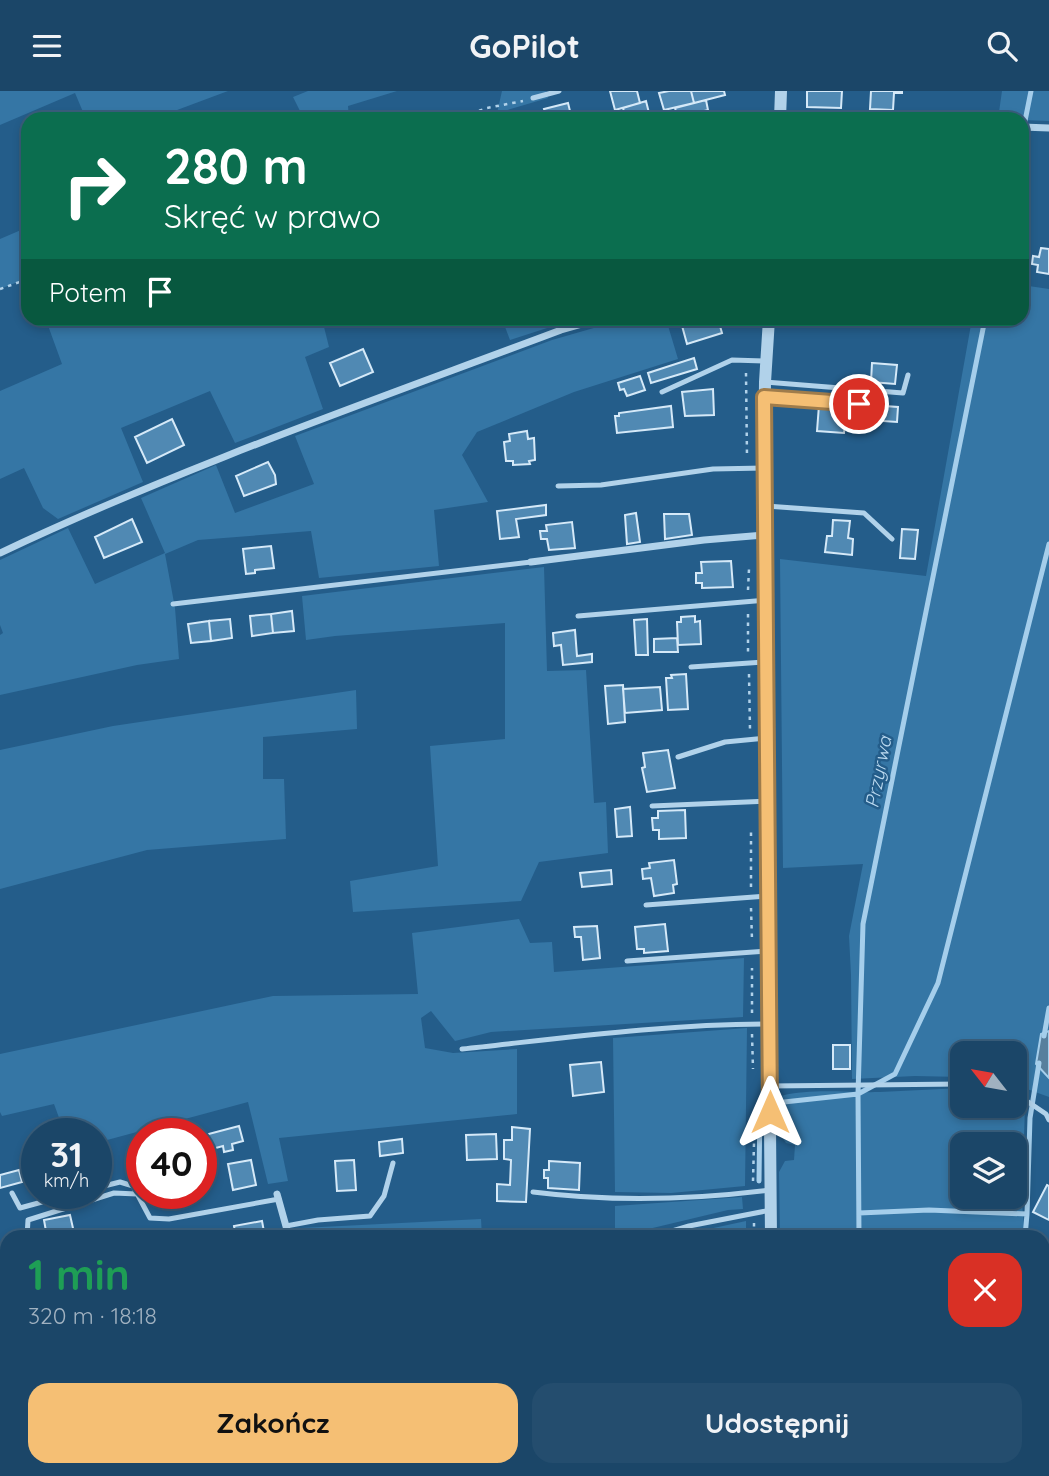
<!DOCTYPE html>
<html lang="pl">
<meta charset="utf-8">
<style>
:root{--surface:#1b4668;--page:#244d6e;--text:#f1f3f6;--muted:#a0b1c0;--line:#395e7c;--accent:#f5bf74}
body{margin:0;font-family:Quicksand,sans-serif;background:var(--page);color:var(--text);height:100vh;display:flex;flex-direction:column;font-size:26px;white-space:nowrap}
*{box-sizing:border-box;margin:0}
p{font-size:23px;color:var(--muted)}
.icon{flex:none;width:38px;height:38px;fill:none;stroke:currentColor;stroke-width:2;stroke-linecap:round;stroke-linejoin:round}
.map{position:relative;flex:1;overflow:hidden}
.drawer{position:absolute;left:0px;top:1139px;width:1050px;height:247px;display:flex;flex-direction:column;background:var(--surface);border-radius:21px 21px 0 0;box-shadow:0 4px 10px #0003,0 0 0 2px var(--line)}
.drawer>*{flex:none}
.banner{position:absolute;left:21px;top:21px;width:1008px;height:214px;border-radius:21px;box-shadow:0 4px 10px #0003,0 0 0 2px var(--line);background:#0b6e4f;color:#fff;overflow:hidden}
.needle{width:46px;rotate:301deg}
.tools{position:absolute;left:950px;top:950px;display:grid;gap:14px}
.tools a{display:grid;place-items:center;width:77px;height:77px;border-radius:14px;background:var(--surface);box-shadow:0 4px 10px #0003,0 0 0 2px var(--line);font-size:35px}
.speed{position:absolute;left:21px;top:1027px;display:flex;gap:14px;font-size:35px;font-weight:700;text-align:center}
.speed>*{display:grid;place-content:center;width:91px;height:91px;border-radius:50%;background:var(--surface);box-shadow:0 4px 10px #0003,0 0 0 2px var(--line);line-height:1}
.speed small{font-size:18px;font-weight:400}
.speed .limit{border:10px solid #d22;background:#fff;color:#111}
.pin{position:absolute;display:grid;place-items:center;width:60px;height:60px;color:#fff;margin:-30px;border:4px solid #fff;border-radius:50%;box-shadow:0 2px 7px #0007}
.me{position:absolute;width:77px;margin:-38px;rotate:0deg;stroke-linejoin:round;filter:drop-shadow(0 0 5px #0008)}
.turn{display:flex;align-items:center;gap:24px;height:147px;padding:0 28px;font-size:32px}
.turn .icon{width:91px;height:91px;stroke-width:2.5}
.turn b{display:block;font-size:49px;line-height:60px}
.then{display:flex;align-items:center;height:66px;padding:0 28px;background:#0003;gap:14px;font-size:26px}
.round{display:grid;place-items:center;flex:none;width:74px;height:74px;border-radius:21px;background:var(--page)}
.headline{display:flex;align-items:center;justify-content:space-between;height:119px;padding:0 28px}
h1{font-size:42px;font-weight:700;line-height:52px;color:#1e9e55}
.cta{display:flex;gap:14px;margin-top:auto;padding:14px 28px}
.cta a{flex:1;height:80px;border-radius:21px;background:var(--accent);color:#111;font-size:28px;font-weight:700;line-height:80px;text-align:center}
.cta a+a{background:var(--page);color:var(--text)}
header{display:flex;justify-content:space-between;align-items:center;height:91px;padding:0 28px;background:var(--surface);font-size:32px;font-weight:700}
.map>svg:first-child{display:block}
.green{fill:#3576a5;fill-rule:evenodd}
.water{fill:#577f9d;stroke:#a5ceeb;stroke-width:2}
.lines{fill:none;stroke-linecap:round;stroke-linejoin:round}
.stream{stroke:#a5ceeb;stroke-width:5}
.building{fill:#5089b3;stroke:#d5e9f8;stroke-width:2}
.path{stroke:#b1d2ea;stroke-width:2.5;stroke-dasharray:3.5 5;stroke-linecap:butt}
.service{stroke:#b1d2ea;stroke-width:5}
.minor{stroke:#b1d2ea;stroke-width:7}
.tertiary{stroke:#b1d2ea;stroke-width:12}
.route-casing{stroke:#9f7c4b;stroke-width:18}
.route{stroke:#f5bf74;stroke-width:12}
.labels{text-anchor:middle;stroke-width:5;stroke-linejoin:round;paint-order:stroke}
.water-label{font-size:19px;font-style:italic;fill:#bddbf1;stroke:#245d8a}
</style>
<header><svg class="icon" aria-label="menu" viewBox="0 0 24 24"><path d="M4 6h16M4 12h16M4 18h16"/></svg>GoPilot<svg class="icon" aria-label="search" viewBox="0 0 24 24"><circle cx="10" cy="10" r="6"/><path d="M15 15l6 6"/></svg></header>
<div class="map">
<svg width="1049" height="1385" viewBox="0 0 1049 1385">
<rect width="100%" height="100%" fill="#245d8a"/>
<!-- green -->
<path class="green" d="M0,0H228L153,28H86L75,2L0,34Z
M308,0H397L348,15L349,28H304L293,6Z
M502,0H546L548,7L497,22Z
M1002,0H1049V30L998,28Z
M28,136V187L0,198V148Z
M1022,194L1049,198V1006L1027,998L1025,987H1015V962H962V986L915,985L852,988L851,884L849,845L863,773L783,777L780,468L926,485L972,228H1022Z
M50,228H322L329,256L305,266L323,318L235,352L210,300L121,337L143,391L58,428L43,417L24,377L0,388V300L62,273L46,229Z
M502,228H575L510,249Z
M625,228H666L678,268L574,301L477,341L462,364L488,411L434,419L439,475L319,487L311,440L198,449L165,463L175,517L179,568L137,574L0,604V544L3,542L0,534V469L68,437L95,493L165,462L141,407L216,374L235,422L314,393L295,345L552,249Z
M544,476L547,580L586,579L594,712L606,711L608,762L539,771L521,810L353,821L350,790L438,775L430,655L505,648V532L335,545L306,549L302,505Z
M356,599L357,638L263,646V688H284L286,748L147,759L0,798V659L113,635Z
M519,828L530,852L552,851L554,881L744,867L743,926L491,941L455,950L431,920L421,927L425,957L453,962L517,958V1023L279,1047L288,1090L268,1093L248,1011L96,1052V1043H65L54,1013L2,1025L0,1021V963L273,905L418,903L412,842Z
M747,937L745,1095L671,1102L615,1101L613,947Z
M962,997V1015H1015V1011L1025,1014L1022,1112L1025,1146H780L779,1081L785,1070L794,1069L795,1054L786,1052L779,1041L781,1005C813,997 847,1002 880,1001C907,1000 935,998 962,997ZM962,1054H1015V1106H962Z
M742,1106L743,1118L728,1119L615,1146V1115Z
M481,1128L482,1146H302L301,1137Z
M746,1130V1146H673L681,1144Z
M1043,1195L1049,1198V1355L1043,1360Z
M479,1379H752V1381L690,1385H483Z
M789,1379H1019L1012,1385H789Z"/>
<!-- water -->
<path class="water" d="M1049,940V987L1036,973L1041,943Z"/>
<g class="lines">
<!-- stream -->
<path class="stream" d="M1022,45L1031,0
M1044,945L1049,917
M784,1011L858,1003L895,983L938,892L1049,453
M759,1090L760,1011
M859,1122L929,1119L1027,1123L1025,1146
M1027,1123L1030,1027L1039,972
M859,1146L858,1003L863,833L985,228
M1043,1178L1049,1180
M853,1385V1379"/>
</g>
<!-- building -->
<path class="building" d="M610,0H637L640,12L615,19Z
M669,0H691L694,12L664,19L659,2Z
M691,0H724L725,4L694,12Z
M807,0H842L841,17L807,16Z
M871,0H902V2H894L893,19L870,18Z
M706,9L708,19L697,22L699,28H678L675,17Z
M646,10L649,22L626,28L623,17Z
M568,12L572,28H547L544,18Z
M1041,157L1049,158V183L1037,181L1038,174L1032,173L1033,165L1039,166Z
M693,228H718L722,242L687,253L681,231Z
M815,228H840V232L815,231Z
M363,258L373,281L340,295L330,272Z
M694,267L697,278L651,292L648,282Z
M872,272L897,274L895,293L871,291Z
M640,285L645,299L627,305L624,298L620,299L618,292Z
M713,298L714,324L685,325L682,301Z
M819,314L847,317L844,342L817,340Z
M870,314L898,316L897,331L869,329Z
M671,315L673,336L617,342L615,325H619V322Z
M172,328L184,354L147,372L135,346Z
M527,340L528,348L534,347L535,369L529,370L530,373L513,374V370H506L504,351L510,350L509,343Z
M268,371L275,384L276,393L244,405L236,385Z
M546,414V424L516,428L519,446L500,448L497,420Z
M636,422L640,451L627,453L625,424Z
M664,423H689L692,444L665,448Z
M132,428L142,451L104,467L95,446Z
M833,429L850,430L848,447L853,448L852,464L825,461L827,445H832Z
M572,431L575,457L549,459L547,448H541L540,440H547L546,434Z
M902,438L918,439L915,468L900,467Z
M271,455L274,477L255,479V482L246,483L243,458Z
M731,470L733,496L702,497V492H696V482H702L701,471Z
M292,520L294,540L273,542L271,523Z
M271,523L273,542L252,545L250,525Z
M695,525V531L700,530L701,553L678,554L677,531H681V526Z
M230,528L232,547L211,550L209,530Z
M647,528L648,564H636L634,529Z
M209,530L211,550L191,552L188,533Z
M575,539L577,565L592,563V571L563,574L561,554L554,555L553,542Z
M677,547L678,561H654V548Z
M686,583L688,618L668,619L666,587H672L671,584Z
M623,594L625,631L608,633L605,595Z
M660,596L662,619L625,622L623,598Z
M668,659L675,697L647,701L642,677L645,676L643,662Z
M630,716L632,745L617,746L615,718Z
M685,719L686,747L659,748V739H653L652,727H658V720Z
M674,769L677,793L673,794L674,802L654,805L651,787L643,788L642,778L650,777L649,772Z
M611,779L612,793L582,796L580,782Z
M665,833L668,860L644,862V858H637L635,836Z
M597,835L600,867L583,869L581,846H575L574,836Z
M833,954H850V978H833Z
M601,971L604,1001L573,1005L570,974Z
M239,1035L243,1050L232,1053L233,1059L224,1061L223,1055L201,1061V1045Z
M512,1036L530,1038L526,1111L497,1110V1093L510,1094L511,1069L504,1068V1049H512Z
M496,1043L497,1068L467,1069L466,1044Z
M402,1048L403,1062L380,1065L379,1051Z
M251,1069L256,1094L233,1099L228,1073Z
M354,1069L356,1099L337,1100L335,1070Z
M549,1070L580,1072L579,1099L548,1097V1087H544V1079H549Z
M19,1079L22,1091L0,1097V1084Z
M37,1082V1102H60L37,1107L32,1084Z
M1047,1094L1049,1095V1129L1033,1121Z
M70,1124L75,1146H47L44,1129Z
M262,1130L265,1146H236L234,1135Z
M7,1220V1262L4,1263L0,1250V1222Z
M148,1379H166L168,1385H149Z
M417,1379V1385H392V1381Z"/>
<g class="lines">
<!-- path -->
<path class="path" d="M455,28L487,17L523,10
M0,198L28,188
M746,282L747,366
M748,499L749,478
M748,523V562
M749,583L750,639
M751,796V740
M751,817L752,849
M752,922V877
M752,943L753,978
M753,1090L754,1052
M754,1132V1146"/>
<!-- service -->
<path class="service" d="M533,7L559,0
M765,291L903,302L908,284
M662,301L732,269L766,270
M764,306L859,313L863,331
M558,395L601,394L713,378L764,377
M766,415L864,422L892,448
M173,513L531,471
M578,525L766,509
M691,576L765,571
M678,666L725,651L767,647
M652,715L768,710
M646,814L769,805
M627,870L769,860
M462,958C564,947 667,933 769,933
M770,995L962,993
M1015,1002L1046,1023L1049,1029
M96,1097L120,1091L133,1095L150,1127L169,1128L279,1108
M533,1101C612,1111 691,1109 770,1099
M12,1102L20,1117L75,1102
M286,1135L318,1129L370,1125L384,1105L393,1072
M27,1146L28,1129L114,1102L137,1103
M652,1146L689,1135L771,1119
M0,1286L7,1284
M471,1379L473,1385
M228,1385L256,1379"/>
<!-- minor -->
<path class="minor" d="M1022,36L1049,37
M0,462C182,376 372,310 561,239L600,228
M531,471L704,449L765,444
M277,1103L289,1146
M342,1379L343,1385
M0,1382L9,1379"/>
<!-- tertiary -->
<path class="tertiary" d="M780,28L781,0
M769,228L765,291L764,377L771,1146
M773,1379L774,1385"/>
</g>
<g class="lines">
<defs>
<path id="route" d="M770,1021L764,306L859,313"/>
</defs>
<!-- route casing -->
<use href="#route" class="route-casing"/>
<!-- route -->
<use href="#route" class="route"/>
</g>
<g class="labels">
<!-- water labels -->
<g class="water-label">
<text transform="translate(878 681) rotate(-79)" y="7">Przyrwa</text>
</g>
</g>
</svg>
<div class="tools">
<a><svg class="needle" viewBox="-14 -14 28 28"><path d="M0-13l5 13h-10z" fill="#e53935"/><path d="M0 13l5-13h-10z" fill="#a0b1c0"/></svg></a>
<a><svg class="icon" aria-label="layers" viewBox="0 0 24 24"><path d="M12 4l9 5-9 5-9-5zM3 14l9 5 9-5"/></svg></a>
</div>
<div class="speed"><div>31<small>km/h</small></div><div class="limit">40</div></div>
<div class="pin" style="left:859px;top:313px;background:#d93025"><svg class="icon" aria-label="arrive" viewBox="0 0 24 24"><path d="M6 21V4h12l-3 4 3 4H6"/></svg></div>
<svg class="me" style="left:770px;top:1021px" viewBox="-20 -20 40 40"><path d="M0-17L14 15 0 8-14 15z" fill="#f5bf74" stroke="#fff" stroke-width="4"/></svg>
<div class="banner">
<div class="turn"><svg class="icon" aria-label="right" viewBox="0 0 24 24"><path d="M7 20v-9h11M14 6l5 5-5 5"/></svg><div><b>280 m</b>Skręć w prawo</div></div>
<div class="then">Potem<svg class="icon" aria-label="arrive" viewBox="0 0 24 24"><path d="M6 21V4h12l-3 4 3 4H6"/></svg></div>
</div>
<section class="drawer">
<div class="headline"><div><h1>1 min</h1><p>320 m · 18:18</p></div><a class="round" style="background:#d93025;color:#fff"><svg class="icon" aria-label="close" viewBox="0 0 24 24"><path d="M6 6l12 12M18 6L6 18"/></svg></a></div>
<div class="cta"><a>Zakończ</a><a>Udostępnij</a></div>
</section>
</div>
